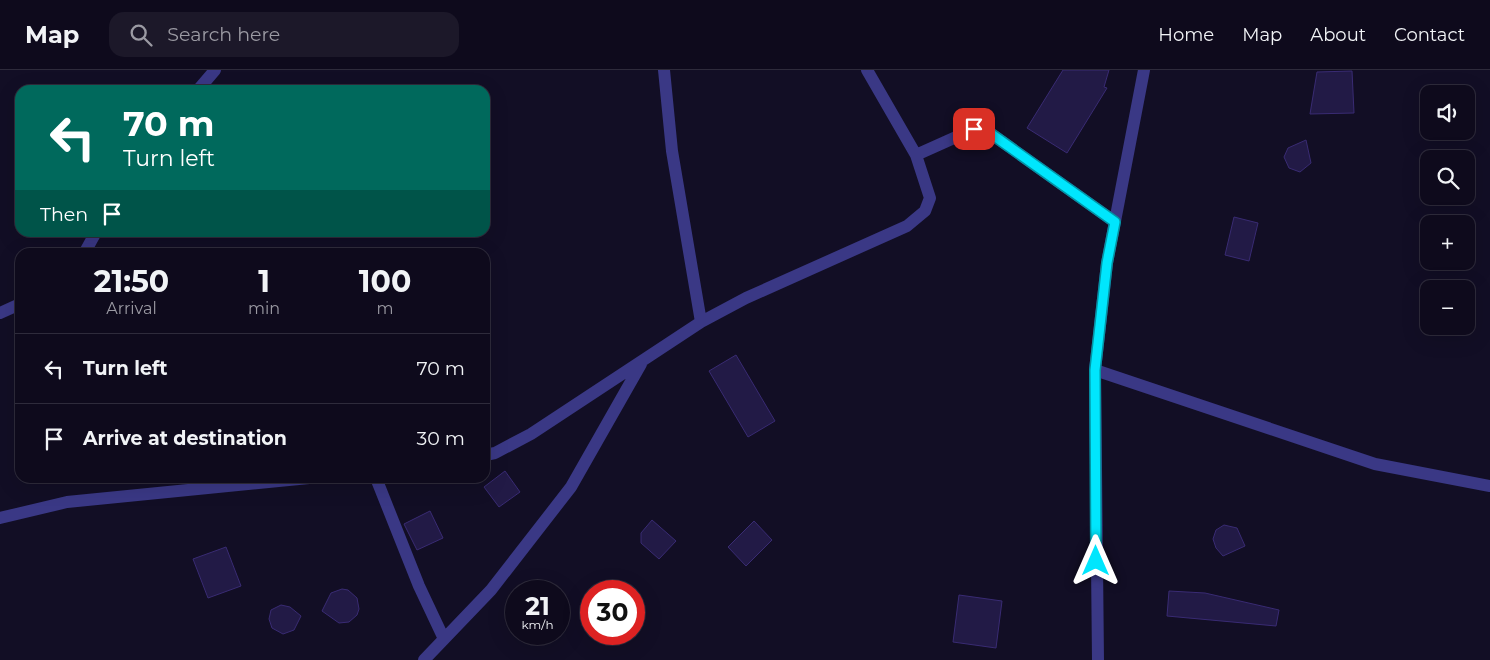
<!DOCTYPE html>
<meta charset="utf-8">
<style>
:root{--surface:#0e0a1c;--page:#1c1829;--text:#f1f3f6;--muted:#9b9aa3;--line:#2e2b3b}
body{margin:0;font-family:Montserrat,sans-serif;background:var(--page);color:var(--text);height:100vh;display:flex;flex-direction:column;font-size:19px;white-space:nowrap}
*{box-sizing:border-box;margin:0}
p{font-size:16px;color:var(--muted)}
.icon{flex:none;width:28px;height:28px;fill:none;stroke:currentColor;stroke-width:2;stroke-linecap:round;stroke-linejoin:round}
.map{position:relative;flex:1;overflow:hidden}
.panel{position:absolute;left:15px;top:178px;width:475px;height:235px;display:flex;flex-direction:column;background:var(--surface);border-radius:15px;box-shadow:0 5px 20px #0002,0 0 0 1px var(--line)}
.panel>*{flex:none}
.banner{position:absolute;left:15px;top:15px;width:475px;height:152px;border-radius:15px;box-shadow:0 5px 20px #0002,0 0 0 1px var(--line);background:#00695c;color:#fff;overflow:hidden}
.tools{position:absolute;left:1420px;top:15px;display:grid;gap:10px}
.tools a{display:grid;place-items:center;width:55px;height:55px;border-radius:10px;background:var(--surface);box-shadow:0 5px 20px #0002,0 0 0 1px var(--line);font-size:25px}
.speed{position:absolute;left:505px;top:510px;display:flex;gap:10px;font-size:25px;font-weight:700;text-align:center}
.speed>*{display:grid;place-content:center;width:65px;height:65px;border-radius:50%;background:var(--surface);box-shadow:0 5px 20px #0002,0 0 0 1px var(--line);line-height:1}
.speed small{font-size:12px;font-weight:400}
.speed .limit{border:8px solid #d22;background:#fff;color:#111}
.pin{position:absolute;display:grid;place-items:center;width:42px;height:42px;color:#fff;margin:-21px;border-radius:10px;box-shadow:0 2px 8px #0006}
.me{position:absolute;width:55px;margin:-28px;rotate:0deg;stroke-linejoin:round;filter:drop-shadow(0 0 4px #0008)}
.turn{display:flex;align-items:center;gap:18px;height:105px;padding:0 25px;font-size:22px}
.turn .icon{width:65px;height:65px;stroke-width:2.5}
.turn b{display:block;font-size:35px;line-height:42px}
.then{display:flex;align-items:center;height:48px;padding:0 25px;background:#0003;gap:10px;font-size:19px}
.eta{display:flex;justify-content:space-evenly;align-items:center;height:85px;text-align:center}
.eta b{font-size:30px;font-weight:700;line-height:35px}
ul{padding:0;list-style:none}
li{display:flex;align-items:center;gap:15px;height:70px;padding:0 25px;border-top:1px solid var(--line)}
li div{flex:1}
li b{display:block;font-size:19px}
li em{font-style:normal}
header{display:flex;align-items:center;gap:30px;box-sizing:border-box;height:70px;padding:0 25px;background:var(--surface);border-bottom:1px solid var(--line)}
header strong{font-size:24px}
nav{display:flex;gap:28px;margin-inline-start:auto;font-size:18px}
.search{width:350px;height:45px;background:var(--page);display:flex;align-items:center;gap:12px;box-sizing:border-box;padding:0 18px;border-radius:15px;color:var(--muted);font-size:19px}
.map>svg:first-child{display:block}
.building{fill:#221a46;stroke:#392b73}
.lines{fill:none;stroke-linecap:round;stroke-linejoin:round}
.minor{stroke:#3a3885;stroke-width:12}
.route-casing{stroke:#0096a4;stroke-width:12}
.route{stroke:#00e6fd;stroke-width:9}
</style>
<header>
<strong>Map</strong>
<div class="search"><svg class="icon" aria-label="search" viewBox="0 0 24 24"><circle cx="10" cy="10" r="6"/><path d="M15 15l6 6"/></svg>Search here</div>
<nav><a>Home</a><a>Map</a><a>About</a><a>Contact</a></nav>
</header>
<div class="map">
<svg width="1490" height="590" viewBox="0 0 1490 590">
<rect width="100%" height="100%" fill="#120e25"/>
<!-- building -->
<path class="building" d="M1063,0H1109L1104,17L1107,18L1067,83L1027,58Z
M1352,1L1354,43L1310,44L1317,2Z
M1306,70L1311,93L1300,102L1289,98L1284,87L1288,78Z
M1234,147L1258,153L1249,191L1225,185Z
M736,285L775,351L748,367L709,301Z
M505,401L520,422L499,437L484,417Z
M430,441L443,468L417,480L404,454Z
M652,450L676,471L659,489L641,473V463Z
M754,451L772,470L746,496L728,477Z
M1224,455L1237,458L1245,476L1223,486L1216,478L1213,469L1216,460Z
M226,477L241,516L208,528L193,489Z
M342,519L348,520L357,528L359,539L357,545L349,552L339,553L322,541L331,523Z
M1169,521L1205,523L1279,540L1276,556L1167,546Z
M959,525L1002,531L996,578L953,572Z
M281,535L290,537L301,546L294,560L283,564L272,558L269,549L271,540Z"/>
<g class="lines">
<!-- minor -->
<path class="minor" d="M664,0L672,81L701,252
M198,20L215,0
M916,85L974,59L990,63L1115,152
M85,182L96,162
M0,243L20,234
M1095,300L1375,394L1490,416
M485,385L495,383L531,364L701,252L746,228L907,156L925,141L930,128L916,85L867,0
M376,408L419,516L444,569
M0,448L67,432L309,408
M424,590L491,520L571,417L641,294
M1098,590L1095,300L1107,193L1144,0"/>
</g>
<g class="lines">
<defs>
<path id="route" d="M974,59L990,63L1115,152L1107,193L1095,300L1096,491"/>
</defs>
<!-- route casing -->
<use href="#route" class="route-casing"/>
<!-- route -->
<use href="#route" class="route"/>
</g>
</svg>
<div class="tools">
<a><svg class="icon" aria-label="sound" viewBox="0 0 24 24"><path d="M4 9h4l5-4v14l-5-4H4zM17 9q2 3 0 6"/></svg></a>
<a><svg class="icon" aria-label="search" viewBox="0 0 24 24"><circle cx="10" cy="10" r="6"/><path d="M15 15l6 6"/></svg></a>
<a>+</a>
<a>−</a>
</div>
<div class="speed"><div>21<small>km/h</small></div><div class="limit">30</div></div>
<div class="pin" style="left:974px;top:59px;background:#d93025"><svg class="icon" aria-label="arrive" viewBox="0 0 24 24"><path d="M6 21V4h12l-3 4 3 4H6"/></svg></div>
<svg class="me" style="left:1096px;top:491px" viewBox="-20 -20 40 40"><path d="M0-17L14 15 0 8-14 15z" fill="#00e6fd" stroke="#fff" stroke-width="4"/></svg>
<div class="banner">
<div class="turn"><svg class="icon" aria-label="left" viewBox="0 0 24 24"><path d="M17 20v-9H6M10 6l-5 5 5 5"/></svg><div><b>70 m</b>Turn left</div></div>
<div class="then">Then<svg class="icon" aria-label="arrive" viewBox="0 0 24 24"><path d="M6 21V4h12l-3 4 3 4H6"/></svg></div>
</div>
<section class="panel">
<div class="eta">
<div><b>21:50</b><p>Arrival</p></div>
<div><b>1</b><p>min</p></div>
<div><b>100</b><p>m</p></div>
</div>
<ul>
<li><svg class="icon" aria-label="left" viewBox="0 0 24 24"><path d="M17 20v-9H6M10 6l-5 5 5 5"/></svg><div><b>Turn left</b></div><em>70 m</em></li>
<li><svg class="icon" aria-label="arrive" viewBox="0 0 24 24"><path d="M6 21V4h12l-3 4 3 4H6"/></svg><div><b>Arrive at destination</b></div><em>30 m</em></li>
</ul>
</section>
</div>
